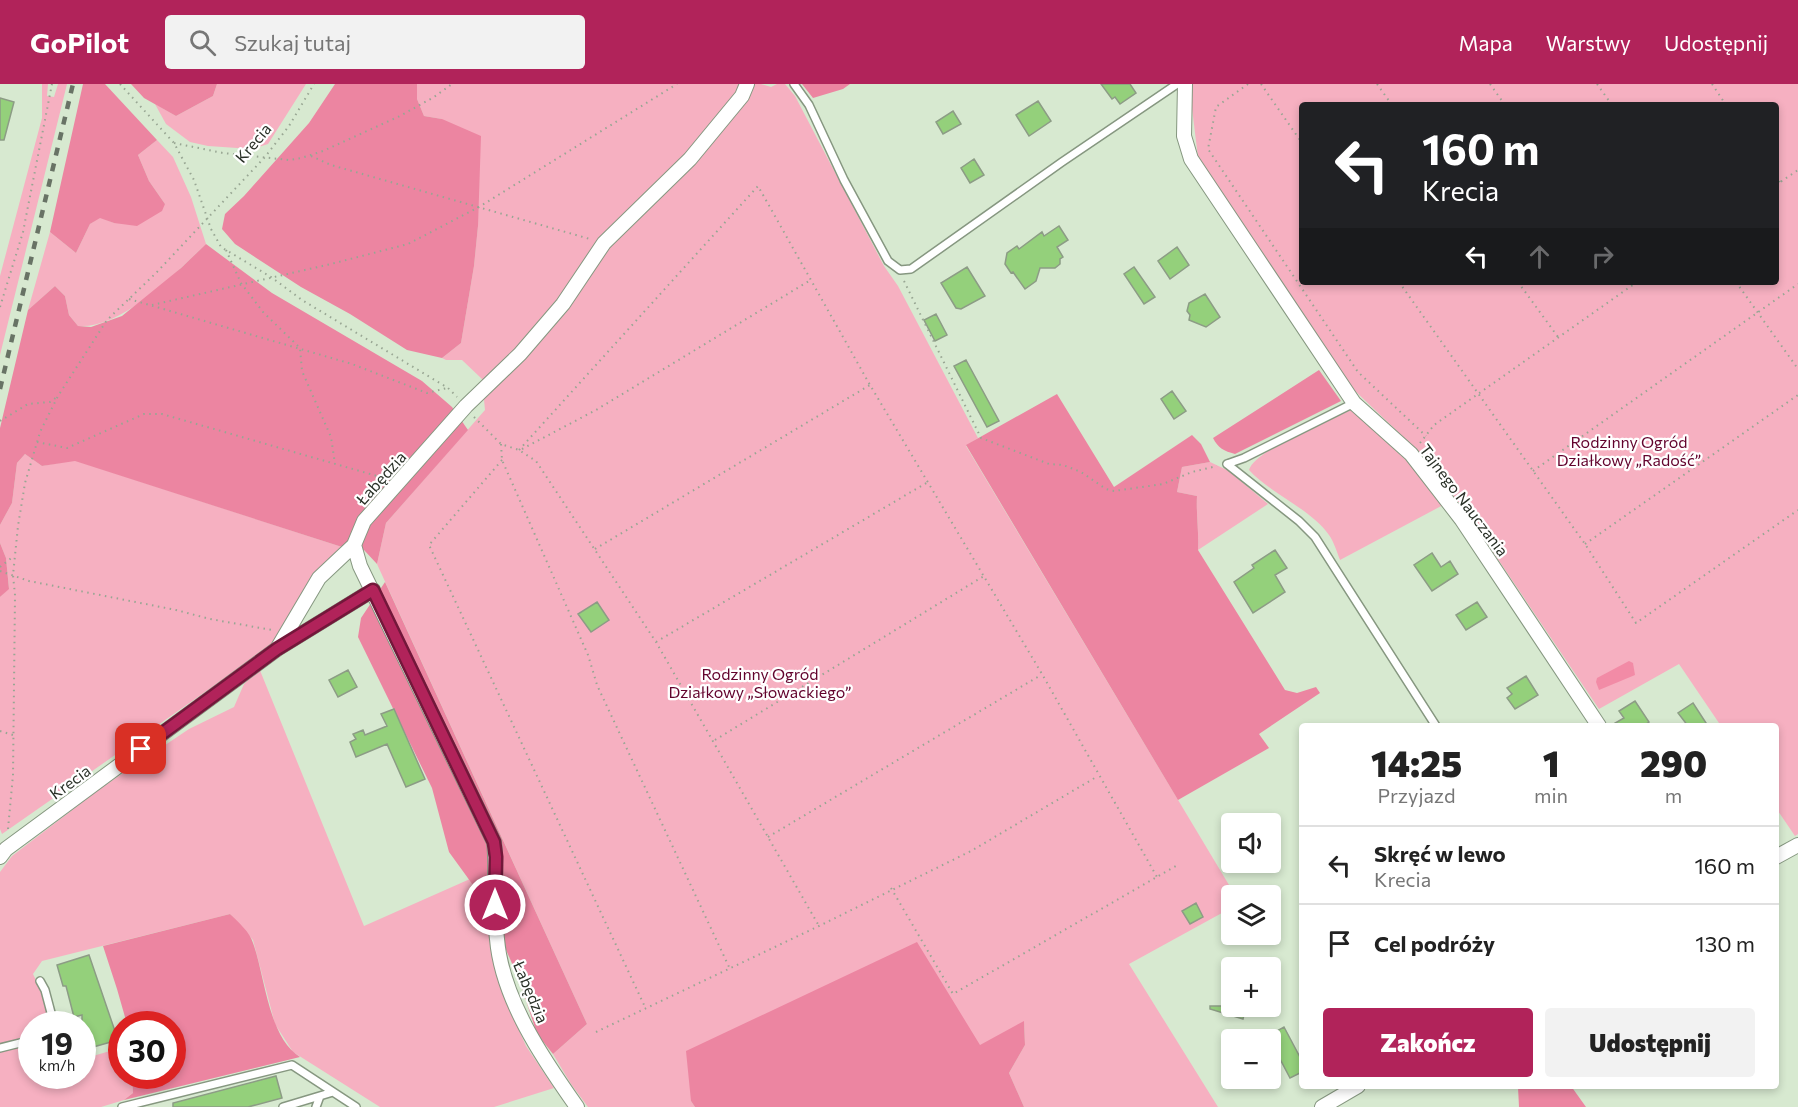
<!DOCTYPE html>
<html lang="pl">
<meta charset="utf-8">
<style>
:root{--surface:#fff;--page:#f2f2f2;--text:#222;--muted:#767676;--line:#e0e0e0;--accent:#b1235a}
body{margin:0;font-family:Commissioner,sans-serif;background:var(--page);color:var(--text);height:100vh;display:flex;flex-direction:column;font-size:22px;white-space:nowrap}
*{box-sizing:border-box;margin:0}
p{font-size:20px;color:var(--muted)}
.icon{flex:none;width:33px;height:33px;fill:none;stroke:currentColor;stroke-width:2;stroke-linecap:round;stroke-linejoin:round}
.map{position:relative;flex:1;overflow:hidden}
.details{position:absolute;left:1299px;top:639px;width:480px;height:366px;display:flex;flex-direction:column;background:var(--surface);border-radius:6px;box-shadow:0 3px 9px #0003}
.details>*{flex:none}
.hud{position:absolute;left:1299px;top:18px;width:480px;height:183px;border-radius:6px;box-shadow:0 3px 9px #0003;background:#202124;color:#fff;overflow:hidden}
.controls{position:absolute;left:1221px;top:729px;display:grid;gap:12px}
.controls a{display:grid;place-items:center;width:60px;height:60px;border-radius:6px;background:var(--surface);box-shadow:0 3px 9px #0003;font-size:30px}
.speed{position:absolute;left:18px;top:927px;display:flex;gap:12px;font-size:30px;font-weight:700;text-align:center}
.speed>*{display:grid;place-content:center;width:78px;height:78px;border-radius:50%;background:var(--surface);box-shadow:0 3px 9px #0003;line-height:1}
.speed small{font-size:15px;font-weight:400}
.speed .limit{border:9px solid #d22;background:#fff;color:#111}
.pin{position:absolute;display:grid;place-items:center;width:51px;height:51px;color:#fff;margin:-26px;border-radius:12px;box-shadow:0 3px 9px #0006}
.me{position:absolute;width:66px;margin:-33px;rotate:0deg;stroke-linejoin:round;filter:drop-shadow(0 0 4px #0008)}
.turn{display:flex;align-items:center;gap:21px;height:126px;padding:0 24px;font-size:27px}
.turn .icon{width:78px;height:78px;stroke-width:2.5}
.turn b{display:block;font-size:42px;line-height:51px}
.lanes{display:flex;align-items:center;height:57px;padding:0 24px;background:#0003;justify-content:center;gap:30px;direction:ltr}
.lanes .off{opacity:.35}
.eta{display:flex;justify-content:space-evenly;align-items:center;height:102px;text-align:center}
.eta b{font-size:36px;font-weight:800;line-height:42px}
.action{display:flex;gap:12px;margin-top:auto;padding:12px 24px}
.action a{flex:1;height:69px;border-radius:6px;background:var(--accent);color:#fff;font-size:24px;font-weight:800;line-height:69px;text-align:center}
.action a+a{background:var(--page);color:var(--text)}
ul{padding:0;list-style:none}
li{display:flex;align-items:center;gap:18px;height:78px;padding:0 24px;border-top:2px solid var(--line)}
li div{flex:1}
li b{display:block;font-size:22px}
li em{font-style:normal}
header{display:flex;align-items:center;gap:36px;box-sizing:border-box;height:84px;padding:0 30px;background:var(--accent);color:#fff}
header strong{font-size:28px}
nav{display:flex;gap:33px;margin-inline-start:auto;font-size:21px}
.search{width:420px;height:54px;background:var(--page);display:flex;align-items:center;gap:15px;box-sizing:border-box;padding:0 21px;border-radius:6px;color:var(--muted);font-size:22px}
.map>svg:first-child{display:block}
.green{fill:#f6b0c1;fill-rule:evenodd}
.forest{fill:#ec85a1}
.water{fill:#f28ba6}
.building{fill:#94d07b;stroke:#8c9c85;stroke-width:1.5}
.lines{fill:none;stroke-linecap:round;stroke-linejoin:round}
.service-casing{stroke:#869780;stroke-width:10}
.minor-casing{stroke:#869780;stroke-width:16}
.path{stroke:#98a693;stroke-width:2;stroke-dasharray:1.5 4.5;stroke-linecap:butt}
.service{stroke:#fff;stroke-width:7}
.minor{stroke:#fff;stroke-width:14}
.rail{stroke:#687365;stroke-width:4.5;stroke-dasharray:8 8;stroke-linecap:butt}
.route-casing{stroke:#73173a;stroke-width:15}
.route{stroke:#b1235a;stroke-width:10}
.labels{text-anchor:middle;stroke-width:4.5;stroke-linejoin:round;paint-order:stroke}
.street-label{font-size:16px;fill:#293027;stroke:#fff}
.park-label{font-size:16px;fill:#62022c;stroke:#fff}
</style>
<header>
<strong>GoPilot</strong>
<div class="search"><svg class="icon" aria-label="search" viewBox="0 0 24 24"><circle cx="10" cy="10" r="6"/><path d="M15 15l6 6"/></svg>Szukaj tutaj</div>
<nav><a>Mapa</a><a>Warstwy</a><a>Udostępnij</a></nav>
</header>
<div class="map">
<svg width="1798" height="1023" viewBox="0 0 1798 1023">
<rect width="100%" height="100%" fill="#d7e9d0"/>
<!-- green -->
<path class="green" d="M42,0H48L47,12L54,13L58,0H67L0,271V192L42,34Z
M217,0H306L268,60L252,65L208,62L190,58L166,40L155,20L176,32L213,12Z
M417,0H761L771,3L777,0H785L795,12L884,182L898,202L978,354L966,362L1235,811L1232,812L1231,824L1129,880L1218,1023H1024L1009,989L1025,961L1024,938L981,961L691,1017L695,1023H588L571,1000L553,970L587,940L377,480L386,439L485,326L482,295L462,276H446L442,274L461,259L474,182L478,142L442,35L424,32L417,15Z
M1189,0H1798V750L1795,752L1776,724V642H1721L1679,580L1599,625L1464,425L1416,365L1353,305L1198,73ZM1302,21H1776V198H1302Z
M157,56L173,73L191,113L206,160C175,189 123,245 78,242L69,231L65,212L55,202L28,226L50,148L76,169L90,140L100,133L114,139L165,120L149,97L138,71Z
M1351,326L1407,377L1445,420L1340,476C1337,468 1334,458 1329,451C1311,425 1271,410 1249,386C1254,366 1330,336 1351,326Z
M25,370L42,382L74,376L342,463L310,494L274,560L2,750L0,745V513L9,504L6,474L0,459V441L12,419L17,379Z
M1210,378L1229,387L1268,420L1198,466C1199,448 1196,430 1197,412L1177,408L1182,383Z
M259,584L364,842L470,795L487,819L490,860L509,924L526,962L554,1004L494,1023H380L293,968L275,940L253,856L230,830L42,877L33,890C40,905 51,923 45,940H32V992H82L83,975L120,964L121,966L122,992H132L133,1009L124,1016L101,1023H0V788L12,772L101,704L189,645L234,623L244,600Z"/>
<!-- forest -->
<path class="forest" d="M83,0H105L157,56L138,71L149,97L165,120L162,127L137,142L114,139L100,134L90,140L76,169L50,148Z
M131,0H217L213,12L176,32L144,14Z
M335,0H417V15L424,32L442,35L481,52L478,142L474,182L461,259L442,274L407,266L350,230L301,203L235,160L222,145L225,130L244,112L309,39Z
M802,0H850L843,5L813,14Z
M206,160L272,209L422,297L452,323L468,346L386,439L377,480L364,466L342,463L75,377L42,382L25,370L17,379L12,419L0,441V344L28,226L55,202L65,212L69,231L78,242L91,243L122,232L181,184Z
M1319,286L1341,317L1235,370C1224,367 1218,364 1213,354Z
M1057,310L1114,403L1192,351L1201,360L1210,378L1182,383L1177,408L1197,412C1196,430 1199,448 1198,466L1285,606L1297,609L1316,603L1320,609L1259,650L1269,664L1178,716L966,361Z
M0,459L6,474L9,505L0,513Z
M385,498L587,940L553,970L537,950L520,898L504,861L489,843L486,819L449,768L432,704L358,553L361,534Z
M230,830C238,838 250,848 253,859C265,892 268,953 300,973L124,1016L133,1009L132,992H172V940H127L117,905L103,862Z
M917,858L980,961L1024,937L1025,961L1009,989L1024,1023H695L691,1017L686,967Z
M1520,1002H1571L1586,1023H1519L1518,1003Z"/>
<!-- water -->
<path class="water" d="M1629,577L1633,579L1635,591L1599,606L1596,598L1597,594Z"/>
<!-- building -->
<path class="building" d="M1101,0H1130L1136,9L1120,20L1115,13L1112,15Z
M0,14L14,18L4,56H0Z
M1038,17L1051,37L1029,52L1016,31Z
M953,27L961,40L943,50L936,38Z
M974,75L984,91L970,99L961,84Z
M1059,142L1068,156L1057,163L1063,173L1060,175V180L1055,184H1040L1036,197L1025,205L1013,188L1011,189L1005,180L1007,169L1017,162L1019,165L1042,148L1044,152Z
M1177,163L1189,181L1170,195L1158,177Z
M967,183L985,212L961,225L956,224L941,199Z
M1134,183L1155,213L1144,220L1124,190Z
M1205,210L1220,233L1206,243L1189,236L1190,231L1187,227L1189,219Z
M936,230L947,251L935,257L924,236Z
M966,276L999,337L987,343L954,282Z
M1172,307L1186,327L1174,335L1161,315Z
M1275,466L1287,484L1275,491L1285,508L1253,529L1234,498L1254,484L1252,481Z
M1432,469L1441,483L1450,477L1458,490L1432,507L1414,481Z
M597,518L609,536L591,548L578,530Z
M1477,518L1487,533L1466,546L1456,531Z
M348,586L357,603L338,613L329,596Z
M1526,592L1538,611L1515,625L1507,614L1512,610L1507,604Z
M1635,617L1649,638L1643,642H1610L1624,634L1619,627Z
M1693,619L1708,642H1688L1678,629Z
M394,625L425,695L406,703L387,660L356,673L350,658L356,655L353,650L363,646L365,651L387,642L381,630Z
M1196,819L1203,833L1190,840L1182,827Z
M89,871L118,956L86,965L82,952V931L74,933L66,902H63L57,881Z
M1210,922H1246L1243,935L1210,925Z
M1284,943L1302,977V988L1290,994L1268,952Z
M276,992L282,1014L248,1023H173V1019Z"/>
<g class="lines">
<defs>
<path id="service" d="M794,0L809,21L844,96L888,177L900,186L911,185L1062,78L1177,0
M1227,380L1299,437L1315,453L1436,642
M1227,380L1244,374L1354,319
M40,897L45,906L54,940
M0,964L32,956
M122,1023L292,981L356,1023
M283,1023L333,1008
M316,1023L320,1012"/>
<path id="minor" d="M1185,0L1184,52L1191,75L1354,319L1411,370L1462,436L1599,642
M354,461L319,494L277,565L373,506
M0,773L6,765L277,565
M1776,773L1798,761
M577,1023C543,975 502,915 497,855C495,838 494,821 495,804C495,788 496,774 494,758L360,482L354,461L364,437L466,322L520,270L563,220L604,159L690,75L742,12L747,0
M1322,1023L1358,1002"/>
</defs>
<!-- service casing -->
<use href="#service" class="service-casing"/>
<!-- minor casing -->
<use href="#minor" class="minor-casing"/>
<!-- path -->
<path class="path" d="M120,0L174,59L194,96L211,145L221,163L271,193L302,216L448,304L457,313
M1248,0L1216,23L1208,65L1358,288L1426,352
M1261,0L1302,59
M1377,0L1392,21
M1490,0L1505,21
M1597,0L1612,21
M1712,0L1726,21
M174,59L223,69L289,76L301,74L323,67L400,32L434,13L452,0
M311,72L331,81L590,155
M1776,92L1780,98
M1776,101L1798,86
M226,166L241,199L263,228L300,264L302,287L331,353L335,380
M904,197L981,354L1049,380L1063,381L1081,388L1106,405L1114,407L1163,400L1192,388L1217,382
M1399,198L1585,460L1636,539L1798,426
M1518,198L1558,253
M1736,198L1798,285
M129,215L352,280L427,309L447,304
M152,221L331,180L408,160L479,123L677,0
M0,223L23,148L52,0
M474,333L501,360L519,366L536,377L656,558L819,842
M0,337L28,320L50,318L57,313
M37,358L67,364L144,330H162L384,394
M1420,359L1434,341L1637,198
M501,360L502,376L588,571L597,601L730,885
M522,365L596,326L809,197
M519,366L758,102L870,301L1042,590L1157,793
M502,376L429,461L645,923
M1533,387L1798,200
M1585,460L1798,311
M595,465L870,301
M0,483L14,472
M0,487L29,497L176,526L210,535L272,546
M656,558L928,398
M0,647L13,651
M715,656L984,492
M8,745L13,691L15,511L13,491L18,442L25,399L40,348L58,312L107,236L156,189L265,73L289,42L314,0
M768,753L1041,591
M891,804L953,910L1176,782
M596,948L819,842L971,767L1098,692"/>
<!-- service -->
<use href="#service" class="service"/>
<!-- minor -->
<use href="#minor" class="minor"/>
<!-- rail -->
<path class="rail" d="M0,305L73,0"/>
</g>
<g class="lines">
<defs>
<path id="route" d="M141,665L277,565L373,506L494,758L496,773L495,821"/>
</defs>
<!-- route casing -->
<use href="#route" class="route-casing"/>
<!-- route -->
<use href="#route" class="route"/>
</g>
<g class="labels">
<!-- street labels -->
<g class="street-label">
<text transform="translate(253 59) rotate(-50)" y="6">Krecia</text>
<text transform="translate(381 394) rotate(-48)" y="6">Łabędzia</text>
<text transform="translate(1464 416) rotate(53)" y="6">Tajnego Nauczania</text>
<text transform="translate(70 698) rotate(-36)" y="6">Krecia</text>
<text transform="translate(531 908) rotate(67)" y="6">Łabędzia</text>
</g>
<!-- park labels -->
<g class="park-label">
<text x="1629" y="364">Rodzinny Ogród<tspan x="1629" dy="18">Działkowy „Radość”</tspan></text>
<text x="760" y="596">Rodzinny Ogród<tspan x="760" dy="18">Działkowy „Słowackiego”</tspan></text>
</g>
</g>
</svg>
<div class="controls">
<a><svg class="icon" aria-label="sound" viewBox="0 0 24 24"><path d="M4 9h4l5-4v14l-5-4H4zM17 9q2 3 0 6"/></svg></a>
<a><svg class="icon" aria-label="layers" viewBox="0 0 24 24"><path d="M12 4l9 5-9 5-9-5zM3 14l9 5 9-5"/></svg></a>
<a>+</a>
<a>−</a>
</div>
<div class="speed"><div>19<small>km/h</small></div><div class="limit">30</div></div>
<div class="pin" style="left:141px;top:665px;background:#d93025"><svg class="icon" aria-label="arrive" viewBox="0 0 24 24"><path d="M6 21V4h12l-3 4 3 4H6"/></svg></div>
<svg class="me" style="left:495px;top:821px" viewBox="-20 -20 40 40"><circle r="17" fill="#b1235a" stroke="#fff" stroke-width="3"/><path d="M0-11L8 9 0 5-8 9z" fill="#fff"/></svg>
<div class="hud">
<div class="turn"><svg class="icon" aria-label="left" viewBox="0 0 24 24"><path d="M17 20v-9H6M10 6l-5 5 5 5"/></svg><div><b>160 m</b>Krecia</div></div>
<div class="lanes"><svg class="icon" aria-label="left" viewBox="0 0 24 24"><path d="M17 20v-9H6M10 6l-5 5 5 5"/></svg><svg class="icon off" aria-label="ahead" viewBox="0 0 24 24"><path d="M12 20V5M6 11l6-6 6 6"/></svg><svg class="icon off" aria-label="right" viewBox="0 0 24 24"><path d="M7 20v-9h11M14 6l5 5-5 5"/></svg></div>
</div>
<section class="details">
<div class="eta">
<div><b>14:25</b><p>Przyjazd</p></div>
<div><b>1</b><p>min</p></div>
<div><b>290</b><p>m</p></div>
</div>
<ul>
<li><svg class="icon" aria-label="left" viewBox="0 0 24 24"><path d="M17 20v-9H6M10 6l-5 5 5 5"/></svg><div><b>Skręć w lewo</b><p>Krecia</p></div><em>160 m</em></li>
<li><svg class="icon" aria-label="arrive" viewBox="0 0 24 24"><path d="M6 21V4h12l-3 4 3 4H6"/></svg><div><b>Cel podróży</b></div><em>130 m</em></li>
</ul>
<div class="action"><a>Zakończ</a><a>Udostępnij</a></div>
</section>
</div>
